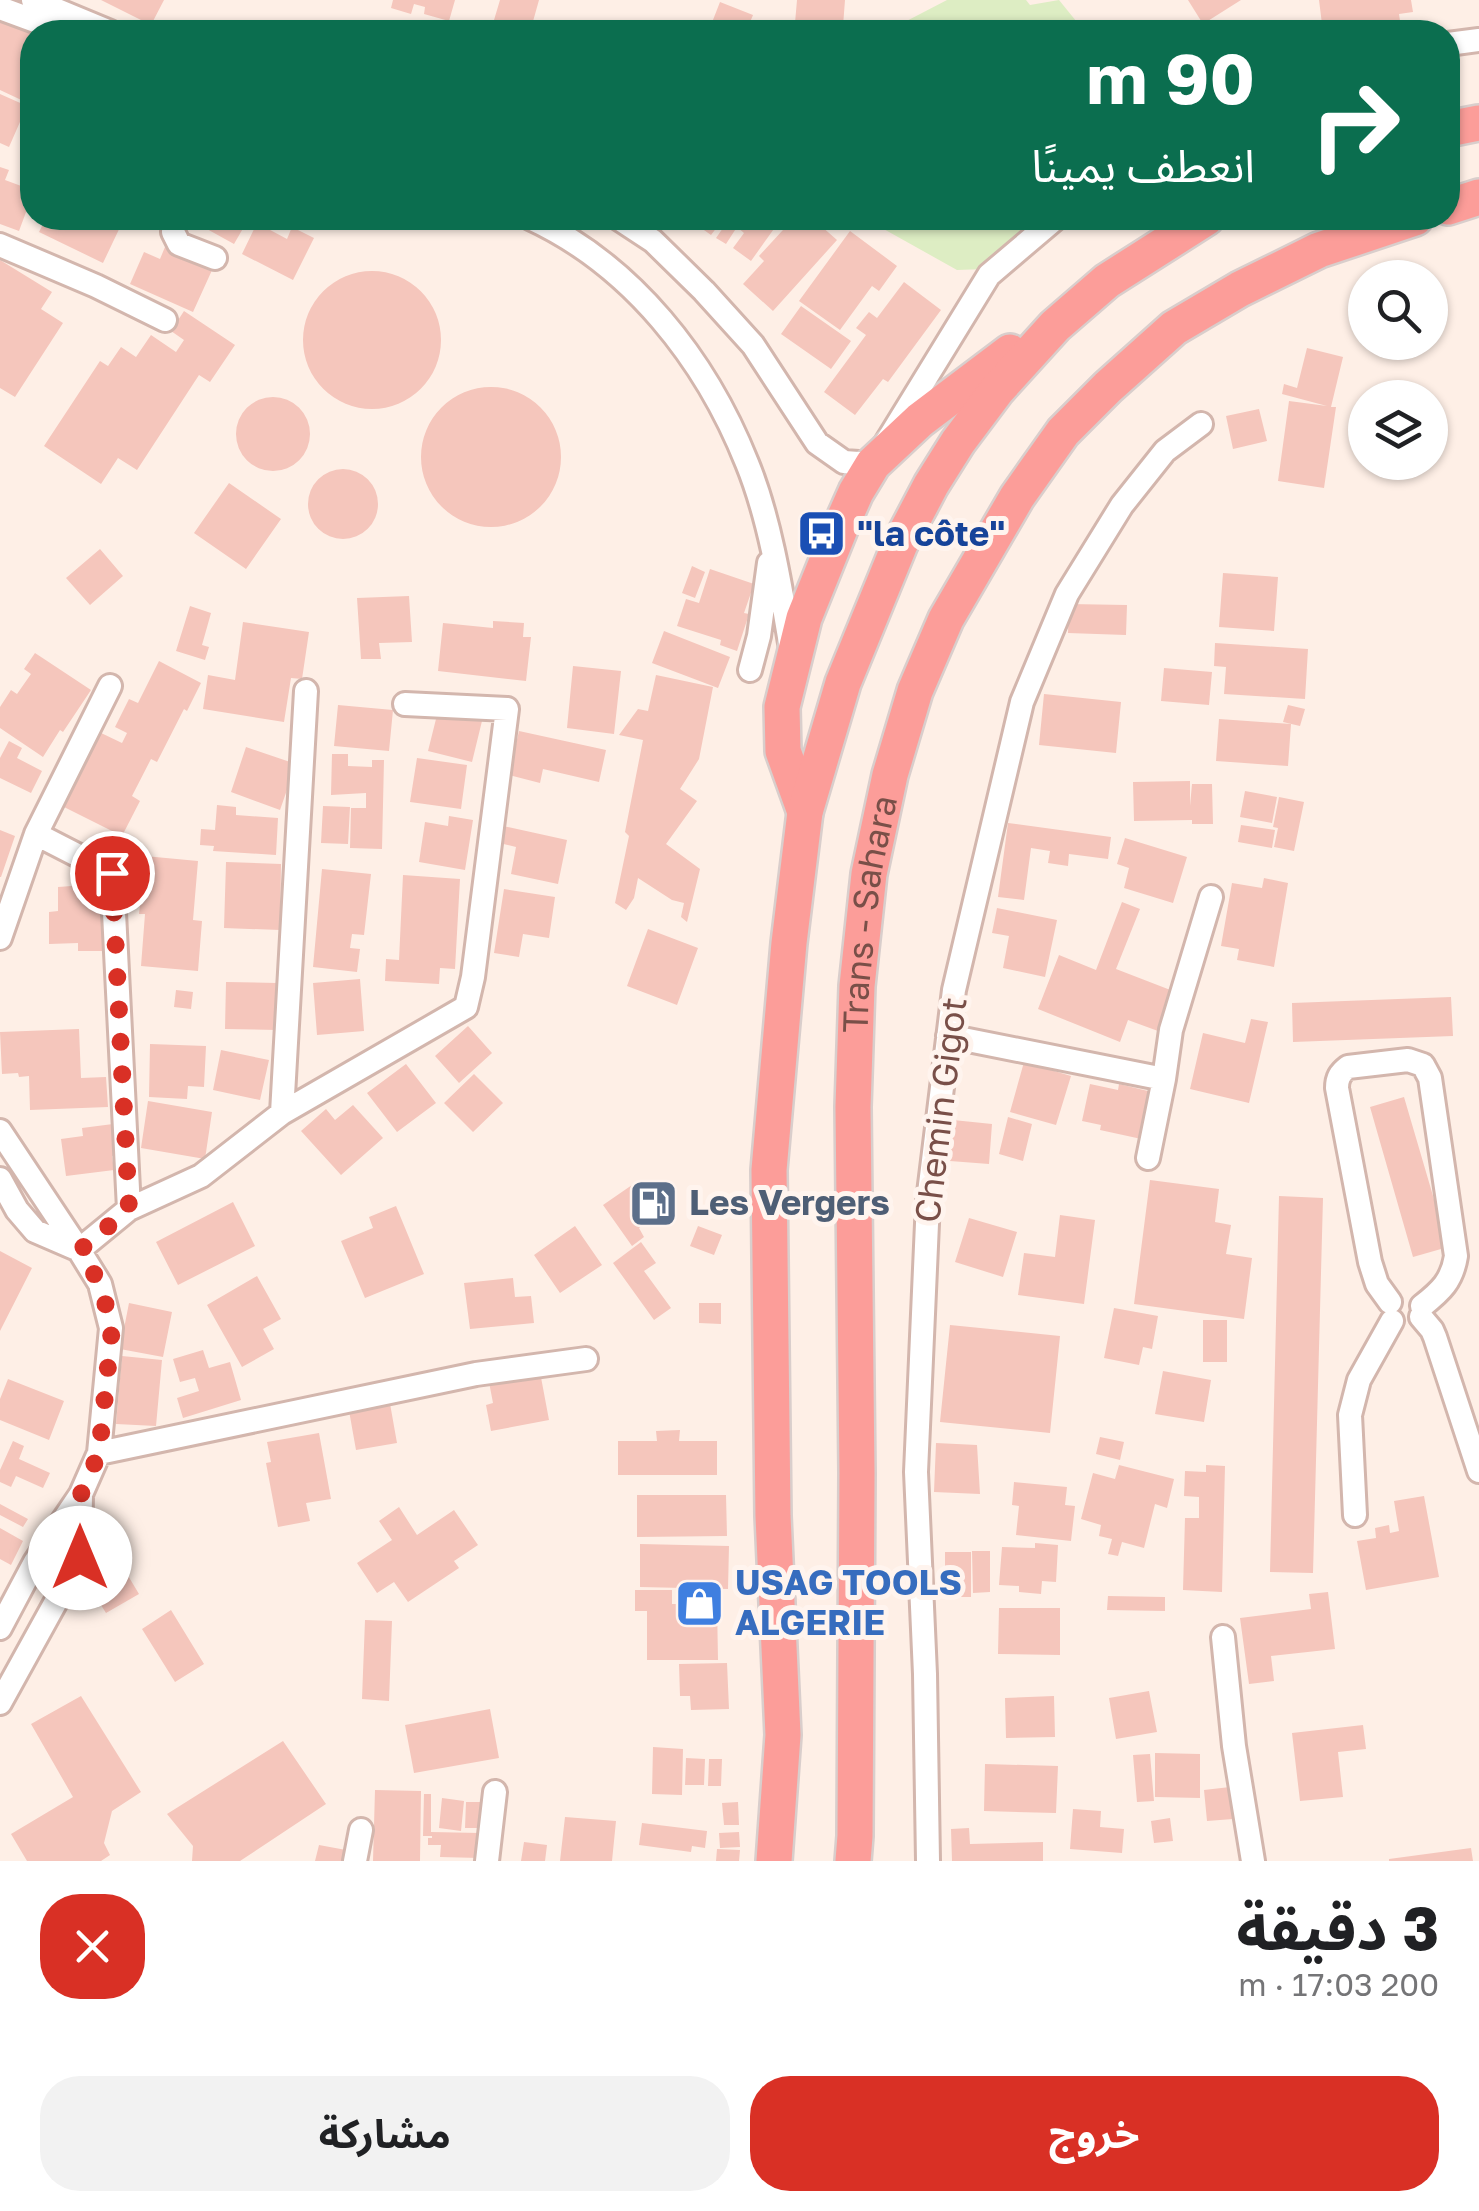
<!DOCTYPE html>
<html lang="ar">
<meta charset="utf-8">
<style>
:root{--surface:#fff;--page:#f2f2f2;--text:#202124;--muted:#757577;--accent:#d93025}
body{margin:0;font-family:"Golos Text","Noto Sans Arabic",sans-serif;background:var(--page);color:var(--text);direction:rtl;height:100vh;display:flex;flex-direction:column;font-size:38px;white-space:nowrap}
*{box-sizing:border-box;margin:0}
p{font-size:32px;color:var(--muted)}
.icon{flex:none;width:55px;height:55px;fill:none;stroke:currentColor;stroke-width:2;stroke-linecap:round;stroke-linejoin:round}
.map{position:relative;height:1861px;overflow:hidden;direction:ltr}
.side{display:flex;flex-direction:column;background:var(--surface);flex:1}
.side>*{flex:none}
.top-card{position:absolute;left:20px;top:20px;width:1440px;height:210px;border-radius:40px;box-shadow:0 2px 8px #0004;direction:rtl;background:#0b6e4f;color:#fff;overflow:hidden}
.fabs{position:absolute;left:1348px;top:260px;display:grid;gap:20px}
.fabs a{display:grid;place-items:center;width:100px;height:100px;border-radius:50%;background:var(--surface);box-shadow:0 2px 8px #0004;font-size:50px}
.pin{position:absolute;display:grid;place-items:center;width:85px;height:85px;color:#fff;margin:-42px;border:5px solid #fff;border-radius:50%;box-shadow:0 2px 10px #0007}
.me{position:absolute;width:110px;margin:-55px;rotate:0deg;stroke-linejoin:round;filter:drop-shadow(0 0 8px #0008)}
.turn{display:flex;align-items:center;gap:35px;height:210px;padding:0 40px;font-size:45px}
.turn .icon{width:130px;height:130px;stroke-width:2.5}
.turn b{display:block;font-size:70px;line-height:85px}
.round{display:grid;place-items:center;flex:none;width:105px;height:105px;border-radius:40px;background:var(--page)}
.summary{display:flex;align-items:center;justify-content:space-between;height:170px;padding:0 40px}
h1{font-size:60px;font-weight:700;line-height:75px}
.cta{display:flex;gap:20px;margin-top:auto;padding:20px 40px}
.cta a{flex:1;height:115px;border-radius:40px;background:var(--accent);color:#fff;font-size:40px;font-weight:700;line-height:115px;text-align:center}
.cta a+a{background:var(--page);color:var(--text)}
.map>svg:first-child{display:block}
.green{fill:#ddedc3}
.building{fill:#f5c6bc}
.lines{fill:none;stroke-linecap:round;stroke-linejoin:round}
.minor-casing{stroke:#d3b6ad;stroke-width:28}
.highway-casing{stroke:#d9cecc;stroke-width:40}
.minor{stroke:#fff;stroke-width:22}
.highway{stroke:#fc9d99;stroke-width:35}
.route{stroke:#d93025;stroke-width:18;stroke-dasharray:0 32.4}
.labels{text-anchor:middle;stroke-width:10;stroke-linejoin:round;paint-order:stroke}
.transit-label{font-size:35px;font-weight:bold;fill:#164399;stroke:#fff4ee;text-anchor:start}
.street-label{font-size:35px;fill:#794f48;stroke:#fff4ee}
.service-label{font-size:35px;font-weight:bold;fill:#4e5e75;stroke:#fff4ee;text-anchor:start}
.shop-label{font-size:35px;font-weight:bold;fill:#366cbe;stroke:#fff4ee;text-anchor:start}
</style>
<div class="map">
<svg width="1479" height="1861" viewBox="0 0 1479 1861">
<rect width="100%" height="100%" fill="#feefe6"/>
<!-- green -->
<path class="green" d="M947,0H1026L1030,5L1059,0L1085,32H895V27Z
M864,218H1046L985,269L957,270Z"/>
<!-- building -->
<path class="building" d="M101,0H164L151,25Z
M393,0H455L449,21L424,14L425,7L414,4L411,14L391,8Z
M500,0H539L530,32H500L491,30Z
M797,0H845L843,26L795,23Z
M1188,0H1241L1203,24Z
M1319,0H1411L1413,12L1399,14L1401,28L1368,32H1323Z
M720,2L753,15L746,32H731L711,25Z
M0,15L40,32H32V105L0,90Z
M0,94L27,106L9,147L0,143Z
M0,167L9,170L5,180L32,190V196L19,231L0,224Z
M46,218H111L122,223L103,263L39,232Z
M187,218H249L234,244Z
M687,218H724L711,235Z
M730,218H779L781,219L751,261L733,248L744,233L737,227L726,244L716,238Z
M794,218H812L837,240L773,311L743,284L764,261L759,256Z
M257,223L287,239L292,227L314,238L293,280L242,254Z
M850,231L897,266L879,291L872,286L840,330L799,301Z
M165,247L213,268L193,312L130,284L144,252L160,259Z
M0,260L52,292L41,309L63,323L15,397L0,388Z
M303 340a69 69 0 1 1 138 0a69 69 0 1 1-138 0Z
M904,282L941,310L888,382L883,379L855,415L824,392L866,335L856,328L869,312L877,318Z
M801,306L851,341L831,369L781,334Z
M184,311L235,345L210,382L199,375L137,470L118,458L101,484L44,446L100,361L108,366L121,347L136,357L151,335L176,352L184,340L171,331Z
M1307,348L1343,357L1331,407H1336L1324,488L1278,481L1289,401L1327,406L1282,394L1284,384L1297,388Z
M421 457a70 70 0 1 1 140 0a70 70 0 1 1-140 0Z
M236 434a37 37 0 1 1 74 0a37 37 0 1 1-74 0Z
M1259,409L1267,441L1233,449L1226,416Z
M308 504a35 35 0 1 1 70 0a35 35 0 1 1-70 0Z
M229,483L281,519L246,569L194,533Z
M100,549L123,576L90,605L66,578Z
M692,566L705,572L695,598L682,593Z
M710,569L754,584L744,613L749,614L737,651L720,645L721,640L677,626L686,599L699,603Z
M1223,573L1278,577L1274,631L1219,627Z
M409,596L412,642L379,643L381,659H361L357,598Z
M1069,604L1127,605L1126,635L1068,633Z
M190,606L211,613L202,645L209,647L205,660L176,651Z
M493,621L524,623L523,637H531L526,681L438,671L443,623L493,628Z
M243,622L309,632L302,679L291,678L284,722L203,709L208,675L235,680Z
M664,631L730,657L718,688L652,663Z
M1215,643L1308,649L1305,699L1224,694L1226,667L1214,666Z
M35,653L91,690L63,732L60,730L43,757L0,728V707L11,690L17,694L31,674L24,669Z
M159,661L201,683L187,711L184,709L157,762L151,759L132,796L140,801L122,836L62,806L99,732L122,743L127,733L115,727L129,699L138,703Z
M573,666L621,671L614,734L567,728Z
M1164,668L1212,672L1209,705L1161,701Z
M656,675L713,687L699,759L680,789L697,801L666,844L700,869L687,922L681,917L684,903L672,900L638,878L634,898L626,910L615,903L629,836L625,832L643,740L619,735L638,709L648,711Z
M1044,694L1121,702L1116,753L1039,745Z
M338,705L393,710L389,751L334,746Z
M1288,705L1305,709L1300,726L1283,722Z
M438,711L482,721L472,762L428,751Z
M1219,719L1291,724L1288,766L1216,761Z
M519,731L606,750L599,782L543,769L540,783L509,775Z
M9,741L22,748L17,758L42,771L31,793L0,778V758Z
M246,747L296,764L280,810L231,792Z
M332,754H348V766L372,767V760H384L382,849L350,848L351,808H366V793L331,795Z
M417,758L467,765L461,809L410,802Z
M1190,781V806L1192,784H1212L1213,824H1192V820L1134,821L1133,782Z
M1245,791L1277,797L1272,823L1240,817Z
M1279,797L1304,802L1294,851L1274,847L1278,828L1273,827Z
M217,805L236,807V815L278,818L276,855L213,851L214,846L200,845L201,829L215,830Z
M323,806L350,807L348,844L321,843Z
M449,816L473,820L465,870L419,862L425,822L448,826Z
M1008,823L1111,837L1108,859L1069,854L1068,866L1048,863L1050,851L1031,848L1024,900L998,897Z
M1241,825L1275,830L1272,848L1238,842Z
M503,826L567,840L558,884L511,874L516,847L499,843Z
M0,830L15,836L1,877H0Z
M1125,838L1187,857L1173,903L1124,888L1129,868L1117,864Z
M134,855L198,861L193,920L202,921L198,971L141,966L145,914H139L143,876L132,875Z
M226,862L281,864L280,930L224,928Z
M322,869L371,874L364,935L352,934L350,948L360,949L357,972L313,967Z
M403,875L460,879L455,969L440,968L439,984L385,981L386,959L399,960Z
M72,877H90V886H102L104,951H78V943L49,944V912L58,911V887L72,886Z
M1264,878L1288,883L1274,967L1237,960L1239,949L1221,946L1232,883L1262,888Z
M504,889L555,897L549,938L523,934L519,957L494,953Z
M1122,902L1140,909L1116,969L1173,991L1158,1031L1128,1020L1120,1042L1038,1009L1059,955L1096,970Z
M997,908L1057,920L1045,977L1003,968L1009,936L992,933Z
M648,929L698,948L677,1005L627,986Z
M360,979L364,1031L317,1035L313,983Z
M226,982L277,983V1030L225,1029Z
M176,990L193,992L191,1009L174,1007Z
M1451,997L1453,1036L1293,1042L1292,1003Z
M1251,1019L1268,1022L1249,1103L1190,1089L1203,1033L1245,1043Z
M468,1026L492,1053L459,1083L435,1056Z
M79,1029L81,1078L106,1077L108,1107L30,1110L29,1076L19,1077L18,1073L2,1074L0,1032Z
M150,1044L206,1046L204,1087L188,1086L187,1099L149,1097Z
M221,1050L269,1060L260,1100L213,1090Z
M1024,1062L1071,1076L1056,1125L1010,1112Z
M406,1064L436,1103L397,1132L367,1093Z
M474,1074L503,1103L473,1132L444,1103Z
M1090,1084L1118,1090L1119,1084L1156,1093L1146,1140L1100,1130L1101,1125L1082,1121Z
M1404,1097L1448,1247L1413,1257L1370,1107Z
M148,1101L212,1112L205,1159L141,1148Z
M353,1105L383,1138L341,1175L301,1131L326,1109L335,1120Z
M1008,1117L1032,1124L1023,1161L999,1154Z
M953,1120L992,1124L989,1164L950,1161Z
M113,1124L117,1155L112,1156L114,1170L66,1176L61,1139L83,1136L82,1128Z
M1150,1180L1219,1189L1215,1222L1231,1225L1226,1254L1252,1258L1244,1319L1134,1304Z
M632,1185L654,1217L639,1228L644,1237L632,1246L603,1205Z
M1279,1196L1323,1198L1313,1573L1270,1572Z
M233,1202L255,1246L178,1285L156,1242Z
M396,1206L424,1274L365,1298L341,1241L373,1228L369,1217Z
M1060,1215L1095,1220L1084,1304L1018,1295L1024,1253L1055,1257Z
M969,1218L1017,1232L1003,1277L955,1262Z
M575,1226L602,1265L560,1293L534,1255Z
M698,1226L722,1235L714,1255L690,1246Z
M641,1242L656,1263L644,1271L671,1308L654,1320L613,1263Z
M0,1251L32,1268L0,1331Z
M257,1276L281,1319L263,1329L274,1349L242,1367L207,1305Z
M513,1278L515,1297L531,1296L534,1323L470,1329L464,1283Z
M129,1303L172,1312L163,1357L120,1349Z
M699,1303H721V1324L699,1323Z
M1114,1308L1158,1316L1152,1349L1143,1347L1139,1365L1104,1358Z
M1203,1320H1227V1362H1203Z
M950,1325L1060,1336L1050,1433L940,1422Z
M203,1350L209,1368L230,1362L241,1400L183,1418L177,1398L199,1391L195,1378L180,1382L173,1359Z
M122,1356L162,1360L156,1426L116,1424Z
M1163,1371L1211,1380L1204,1422L1155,1414Z
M540,1372L549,1420L491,1431L486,1405L493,1403L489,1382Z
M8,1379L64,1401L49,1440L0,1420V1399Z
M389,1398L397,1443L356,1450L348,1405Z
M680,1430L679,1441H717V1475H618V1441H657L656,1431Z
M319,1433L331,1499L306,1503L310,1521L278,1527L266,1463L271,1462L267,1442Z
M1100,1437L1124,1442L1120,1460L1096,1454Z
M13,1441L24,1446L19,1459L50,1473L43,1488L16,1476L11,1487L0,1482V1470Z
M936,1443L977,1445L980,1494L934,1492Z
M1119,1465L1174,1479L1167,1508L1155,1504L1144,1548L1122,1542L1118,1556L1108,1554L1112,1539L1099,1536L1101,1525L1081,1519L1093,1473L1115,1479Z
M1206,1465L1225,1466L1222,1592L1183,1590L1185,1518H1199V1497L1184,1496L1185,1471L1206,1472Z
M1014,1482L1067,1487L1065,1505L1075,1506L1071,1541L1016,1535L1019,1506L1012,1505Z
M637,1495H726L727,1536L637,1537Z
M1424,1496L1439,1577L1366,1590L1357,1541L1376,1538L1375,1528L1389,1525L1390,1533L1399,1531L1394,1501Z
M0,1504L28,1519L23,1527L0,1515Z
M399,1507L417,1535L454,1510L478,1545L454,1561L459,1568L408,1602L394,1582L377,1593L357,1563L392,1540L379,1521Z
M0,1528L23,1541L11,1565L0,1559Z
M1035,1543L1058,1545L1056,1582L1042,1581L1041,1594L1019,1592V1586L999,1585L1002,1547L1035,1548Z
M640,1544L729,1546L728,1589L640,1587Z
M972,1551H990V1592L973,1593Z
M945,1552H971V1597H945Z
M127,1574L139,1594L106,1613L94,1594Z
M635,1590H672V1604H717L718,1660H647V1611H635Z
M1328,1592L1335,1649L1271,1656L1274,1681L1249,1684L1240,1618L1311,1609L1309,1594Z
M1108,1596L1165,1597V1611L1107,1610Z
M999,1608H1060V1655L998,1654Z
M171,1610L204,1664L175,1682L142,1629Z
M365,1620L392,1621L389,1701L362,1699Z
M727,1663L729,1709L691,1710L690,1696H680L679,1664Z
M1149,1691L1157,1732L1116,1739L1109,1698Z
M81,1696L141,1792L112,1811L104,1843L110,1855L101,1861H27L11,1834L73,1797L31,1724Z
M1054,1696L1055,1737L1006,1738L1005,1698Z
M490,1709L499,1758L414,1773L405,1725Z
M1363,1725L1366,1749L1338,1752L1343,1797L1300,1801L1292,1733Z
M283,1741L326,1804L240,1861H192L193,1846L167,1814Z
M653,1747L683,1749L682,1795L652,1794Z
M1155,1753L1200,1754V1798L1155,1797Z
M1150,1754L1154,1801L1137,1802L1133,1755Z
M686,1758L705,1759L704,1785H685Z
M709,1759H722L721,1786H708Z
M985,1764L1058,1766L1056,1813L984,1811Z
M1230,1787L1233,1819L1207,1821L1204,1790Z
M375,1790L421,1791L420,1861H373Z
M424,1794H431V1832L480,1833V1858L440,1857L441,1845H428V1838H432V1836H423Z
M442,1798L464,1801L461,1831L439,1828Z
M466,1802H485L484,1828H465Z
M738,1802L739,1825H724L722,1803Z
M1073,1809L1101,1811L1100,1827L1124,1829L1122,1853L1070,1849Z
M565,1817L616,1821L612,1861H560Z
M1170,1818L1173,1841L1154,1843L1151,1821Z
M642,1823L707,1831L705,1848L692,1846L691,1852L639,1845Z
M969,1828L970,1844L1043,1842V1861H952L951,1829Z
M739,1832L740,1847L720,1848L719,1833Z
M524,1842L547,1845L545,1861H521Z
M319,1845L346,1850L344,1861H315Z
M1471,1848L1473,1861H1389V1859Z
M717,1849L740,1850L739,1861H716Z"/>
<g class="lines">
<defs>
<path id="minor" d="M33,0L110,32
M0,8L65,32
M1448,44L1479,40
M174,218L173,232L179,244L215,258
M530,218C632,265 706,360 747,463C770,519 781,589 791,649
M618,218L653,241L704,291L753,345L817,443L844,462L873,464L989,275L1056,218
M0,245L96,286L165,320
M750,670L759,636L769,563
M36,834L112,873L129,1209
M0,938L36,834L110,686
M948,1036L1164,1079
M282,1113L306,691
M0,1131L79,1250
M1148,1158L1164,1079L1171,1030L1211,897
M0,1179L17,1210L35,1231L79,1250
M1390,1302L1377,1284L1370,1262L1337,1088C1337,1078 1340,1073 1348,1067L1408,1060L1423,1065L1430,1078L1456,1256C1452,1281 1441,1291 1422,1306
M1421,1317L1432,1330L1435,1337L1479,1471
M99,1453L476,1374L586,1359
M1355,1515L1350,1415L1359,1380L1392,1321
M0,1628L35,1562L81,1494L99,1453L111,1328L100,1284L79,1250L129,1209L201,1176L282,1113L466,1007L473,977L507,709L405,704
M1223,1637L1234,1746L1253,1861
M0,1703L80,1558L81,1494
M355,1861L361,1830
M487,1861L495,1792
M928,1861L925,1674L916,1472L928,1201L954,990L1022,702L1067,594L1122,505L1165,451L1201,424"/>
<g id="highway">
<path d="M1448,129L1479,123"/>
<path d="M1448,207L1479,197"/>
<path d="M805,812L783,751L782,707L804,618L844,519L856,492L873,464L920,420L1010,352"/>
<path d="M774,1861L783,1735L773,1516L769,1170L789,943L805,812L843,683L900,544L931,485L958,442L997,390L1055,326L1107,281L1206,218"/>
<path id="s1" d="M853,1861L855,1836L857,1473L853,1107L857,986L869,874L890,775L915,691L946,619L1017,497L1063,432L1108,387L1174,328L1240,289L1319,250L1415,218"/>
</g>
</defs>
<!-- minor casing -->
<use href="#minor" class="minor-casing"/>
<!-- highway casing -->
<use href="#highway" class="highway-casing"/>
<!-- minor -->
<use href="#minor" class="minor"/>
<!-- highway -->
<use href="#highway" class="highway"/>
</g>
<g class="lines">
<!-- route -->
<path class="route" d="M80,1558L81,1494L99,1453L112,1328L100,1284L80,1250L129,1209L112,873"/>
</g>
<!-- icons -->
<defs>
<symbol id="bus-square" viewBox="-11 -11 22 22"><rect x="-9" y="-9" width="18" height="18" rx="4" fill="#1a4fb4" stroke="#fff4ee"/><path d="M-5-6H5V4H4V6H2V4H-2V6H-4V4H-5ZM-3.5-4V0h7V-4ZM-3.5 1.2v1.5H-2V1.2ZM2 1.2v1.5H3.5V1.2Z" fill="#fff"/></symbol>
<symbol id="fuel-square" viewBox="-11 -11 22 22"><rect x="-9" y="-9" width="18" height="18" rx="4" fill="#5c6f8a" stroke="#fff4ee"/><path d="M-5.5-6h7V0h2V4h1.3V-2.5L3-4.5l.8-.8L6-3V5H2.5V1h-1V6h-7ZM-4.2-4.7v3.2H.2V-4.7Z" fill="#fff"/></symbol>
<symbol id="shop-square" viewBox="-11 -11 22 22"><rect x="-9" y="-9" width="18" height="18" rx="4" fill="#3f7fe0" stroke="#fff4ee"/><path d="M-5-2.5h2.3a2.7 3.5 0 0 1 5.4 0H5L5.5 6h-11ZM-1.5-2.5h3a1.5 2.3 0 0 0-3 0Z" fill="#fff"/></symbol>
</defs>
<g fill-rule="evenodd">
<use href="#bus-square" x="794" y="506" width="55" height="55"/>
<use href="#fuel-square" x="626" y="1176" width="55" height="55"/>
<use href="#shop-square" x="672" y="1576" width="55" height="55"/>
</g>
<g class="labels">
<!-- transit labels -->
<g class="transit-label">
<text x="857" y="546">"la côte"</text>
</g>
<!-- street labels -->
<g class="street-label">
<text dy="12" stroke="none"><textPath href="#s1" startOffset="948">Trans - Sahara</textPath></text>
<text transform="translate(941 1110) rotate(-83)" y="12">Chemin Gigot</text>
</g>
<!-- service labels -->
<g class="service-label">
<text x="689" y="1215">Les Vergers</text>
</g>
<!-- shop labels -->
<g class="shop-label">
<text x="735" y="1595">USAG TOOLS<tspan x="735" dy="40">ALGERIE</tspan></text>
</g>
</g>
</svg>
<div class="fabs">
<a><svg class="icon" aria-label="search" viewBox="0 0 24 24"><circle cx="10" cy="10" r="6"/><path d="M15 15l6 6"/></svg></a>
<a><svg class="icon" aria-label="layers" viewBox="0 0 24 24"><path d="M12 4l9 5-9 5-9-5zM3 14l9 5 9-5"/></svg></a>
</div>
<div class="pin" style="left:112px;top:873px;background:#d93025"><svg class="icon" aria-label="arrive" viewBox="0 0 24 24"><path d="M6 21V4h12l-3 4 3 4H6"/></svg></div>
<svg class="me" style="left:80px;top:1558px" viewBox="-20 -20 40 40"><circle r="19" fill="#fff"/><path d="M0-13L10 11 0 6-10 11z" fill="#d93025"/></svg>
<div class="top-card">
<div class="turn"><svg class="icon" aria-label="right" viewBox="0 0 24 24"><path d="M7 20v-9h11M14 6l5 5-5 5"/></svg><div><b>90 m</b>انعطف يمينًا</div></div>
</div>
</div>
<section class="side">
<div class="summary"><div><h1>3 دقيقة</h1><p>200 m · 17:03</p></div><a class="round" style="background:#d93025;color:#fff"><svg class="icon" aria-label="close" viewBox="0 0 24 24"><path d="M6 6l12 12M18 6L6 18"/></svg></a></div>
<div class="cta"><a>خروج</a><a>مشاركة</a></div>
</section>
